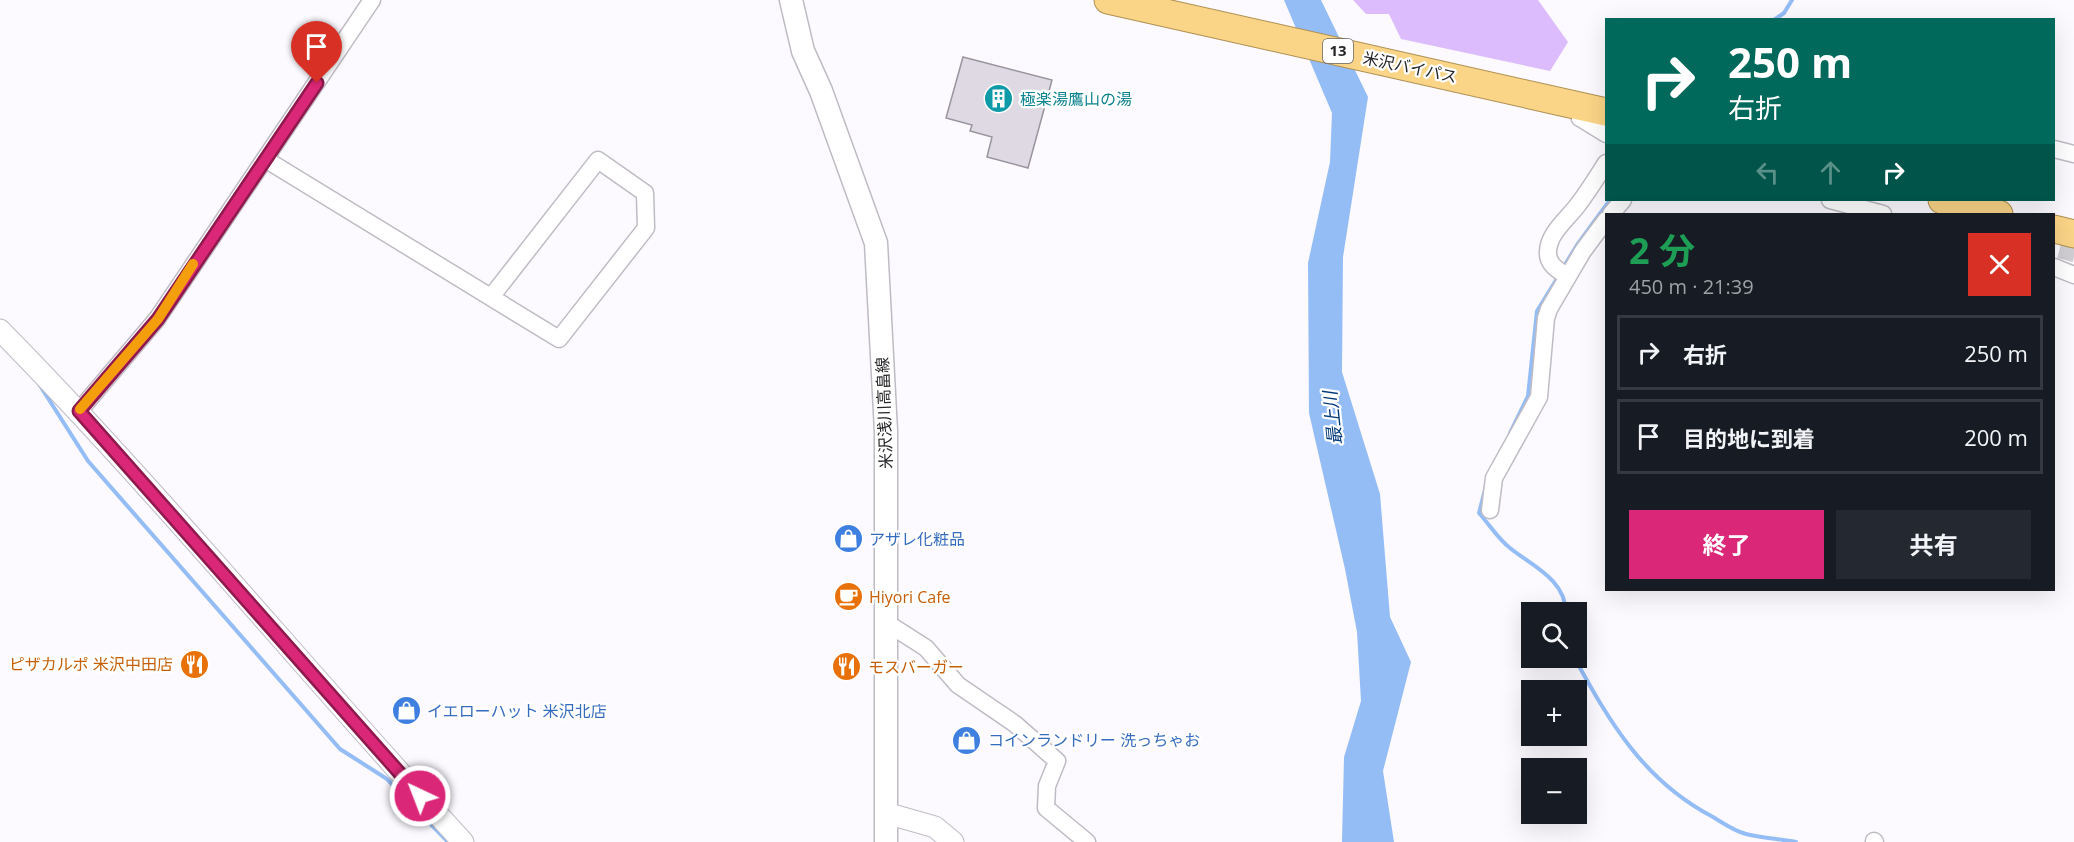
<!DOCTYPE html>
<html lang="ja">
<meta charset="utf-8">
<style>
:root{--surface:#171b24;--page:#242831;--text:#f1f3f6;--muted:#9ea1a6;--line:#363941;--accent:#db2777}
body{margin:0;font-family:"Open Sans","Noto Sans JP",sans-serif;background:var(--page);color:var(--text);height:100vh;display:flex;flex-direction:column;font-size:22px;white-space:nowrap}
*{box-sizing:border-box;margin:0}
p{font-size:20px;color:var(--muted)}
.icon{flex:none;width:33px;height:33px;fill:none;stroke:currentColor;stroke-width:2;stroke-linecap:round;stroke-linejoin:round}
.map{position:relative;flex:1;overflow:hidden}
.side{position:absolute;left:1605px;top:213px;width:450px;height:378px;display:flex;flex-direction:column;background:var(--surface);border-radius:0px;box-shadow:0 6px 24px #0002}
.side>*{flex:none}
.banner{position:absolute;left:1605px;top:18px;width:450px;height:183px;border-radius:0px;box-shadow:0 6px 24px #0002;background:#00695c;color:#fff;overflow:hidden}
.tools{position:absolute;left:1521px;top:602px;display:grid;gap:12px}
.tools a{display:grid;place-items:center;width:66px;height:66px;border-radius:0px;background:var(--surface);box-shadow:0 6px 24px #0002;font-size:30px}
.pin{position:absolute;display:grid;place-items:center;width:51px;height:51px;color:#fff;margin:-62px -26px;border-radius:50% 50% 50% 0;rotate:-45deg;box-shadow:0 0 6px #0007}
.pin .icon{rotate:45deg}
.me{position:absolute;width:66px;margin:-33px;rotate:317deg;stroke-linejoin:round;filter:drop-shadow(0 0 4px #0008)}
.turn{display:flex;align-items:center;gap:21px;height:126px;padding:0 24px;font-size:27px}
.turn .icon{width:78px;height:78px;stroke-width:2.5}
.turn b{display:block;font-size:42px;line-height:51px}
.lanes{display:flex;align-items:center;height:57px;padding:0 24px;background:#0003;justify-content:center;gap:30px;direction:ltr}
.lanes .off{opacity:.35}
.round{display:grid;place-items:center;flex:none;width:63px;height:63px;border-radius:0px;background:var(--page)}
.overview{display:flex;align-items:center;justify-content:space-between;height:102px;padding:0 24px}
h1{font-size:36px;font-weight:700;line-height:45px;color:#1e9e55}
.primary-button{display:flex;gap:12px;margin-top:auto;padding:12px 24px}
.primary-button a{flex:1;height:69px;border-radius:0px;background:var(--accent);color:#fff;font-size:24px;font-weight:700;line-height:69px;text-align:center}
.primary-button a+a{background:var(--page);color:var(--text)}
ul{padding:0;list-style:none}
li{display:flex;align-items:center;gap:18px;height:75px;margin:0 12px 9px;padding:0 12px;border:3px solid var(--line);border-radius:0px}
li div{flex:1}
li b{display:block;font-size:22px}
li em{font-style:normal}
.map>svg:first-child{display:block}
.forest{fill:#dcbcfc}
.water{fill:#94bdf6}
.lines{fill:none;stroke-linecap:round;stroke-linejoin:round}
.stream{stroke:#94bdf6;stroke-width:4}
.building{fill:#ded9e3;stroke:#99959e;stroke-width:1.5}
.minor-tunnel{stroke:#d1cfd4;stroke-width:16;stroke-dasharray:16 8;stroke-linecap:butt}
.minor-casing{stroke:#bfbbc4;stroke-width:19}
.tertiary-casing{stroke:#bfbbc4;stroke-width:23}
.secondary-casing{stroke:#bfbbc4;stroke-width:25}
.trunk-casing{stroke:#ae9052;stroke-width:29}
.minor{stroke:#fff;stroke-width:16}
.tertiary{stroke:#fff;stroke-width:21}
.secondary{stroke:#fff;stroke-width:22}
.trunk{stroke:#fad487;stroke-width:27}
.route-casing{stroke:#8e194d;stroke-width:15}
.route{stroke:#db2777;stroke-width:10}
.slow{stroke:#f59e0b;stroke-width:10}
.labels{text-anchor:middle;stroke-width:4.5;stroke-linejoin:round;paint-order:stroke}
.shield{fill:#fff;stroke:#676668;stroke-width:1.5}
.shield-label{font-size:15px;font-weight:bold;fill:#262528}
.street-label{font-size:16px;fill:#262528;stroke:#fff}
.culture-label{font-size:16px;fill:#0d838f;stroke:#fff;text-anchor:start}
.shop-label{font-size:16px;fill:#366cbe;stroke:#fff;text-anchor:start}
.food-label{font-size:16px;fill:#c56008;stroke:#fff;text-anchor:start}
.water-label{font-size:18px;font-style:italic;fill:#003979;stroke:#fff}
</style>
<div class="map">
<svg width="2074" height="842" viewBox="0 0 2074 842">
<rect width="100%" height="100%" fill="#fcf9ff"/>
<!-- forest -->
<path class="forest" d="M1353,0H1538L1568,42L1550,71L1401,39L1389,14H1366Z"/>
<!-- water -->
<path class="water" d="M1284,0H1321L1368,97L1343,257L1342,372L1380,494L1390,617L1411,662L1383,771L1394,842H1342L1344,757L1361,701L1357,632L1345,569L1309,413L1308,263L1330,162L1332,113Z"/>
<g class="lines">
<!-- stream -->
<path class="stream" d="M1774,20L1784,13L1792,0
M1563,268L1577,245L1610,200
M39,384L88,461L340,749L387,779L448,842
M1510,433L1528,396L1537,311L1558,277
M1486,486L1479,513C1489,524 1498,539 1510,548C1532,566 1565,579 1566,612
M1574,657C1610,723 1644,781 1713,817C1723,823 1734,831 1746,834C1762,838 1779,839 1796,842"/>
</g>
<!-- building -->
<path class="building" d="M963,57L1052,80L1028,168L987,157L992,137L970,131L972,125L946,118Z"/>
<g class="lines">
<!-- minor-tunnel -->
<path class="minor-tunnel" d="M2065,260L2074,226"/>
<defs>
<path id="minor" d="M1582,108L1580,118L1606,134
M2054,149L2074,154
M265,159L559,339L646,228L645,193L598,160L491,297
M1830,200L1883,214
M1611,214L1623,200
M2054,267L2074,275
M1567,276C1558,270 1547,264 1548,252C1548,234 1567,219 1577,206C1588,192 1597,177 1606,163
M79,411L157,319L372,0
M1490,510L1494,478L1539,397L1546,318L1549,309L1583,251L1606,220
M887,623L926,648L958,685L1015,724L1057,761L1047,786L1046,808L1087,842
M1874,841L1875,842"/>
<path id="tertiary" d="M0,330C161,494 307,673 463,842
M886,813L935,827L953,842"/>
<path id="secondary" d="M791,0L803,51L821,91L876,243L886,431V842"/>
<path id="trunk" d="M1108,0L1606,112
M1942,200L1999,214
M2054,229L2074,234"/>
</defs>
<!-- minor casing -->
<use href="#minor" class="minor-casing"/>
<!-- tertiary casing -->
<use href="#tertiary" class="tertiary-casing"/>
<!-- secondary casing -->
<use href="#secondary" class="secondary-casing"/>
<!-- trunk casing -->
<use href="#trunk" class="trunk-casing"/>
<!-- minor -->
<use href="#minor" class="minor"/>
<!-- tertiary -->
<use href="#tertiary" class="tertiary"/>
<!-- secondary -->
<use href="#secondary" class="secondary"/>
<!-- trunk -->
<use href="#trunk" class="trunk"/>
</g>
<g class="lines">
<defs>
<path id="route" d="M317,83L158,319L79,411L420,796"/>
</defs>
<!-- route casing -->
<use href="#route" class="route-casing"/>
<!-- route -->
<use href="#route" class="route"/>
<!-- slow -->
<path class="slow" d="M80,409L158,319L193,264"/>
</g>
<!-- icons -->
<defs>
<symbol id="building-disc" viewBox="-11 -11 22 22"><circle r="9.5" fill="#0f9aa8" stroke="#fff"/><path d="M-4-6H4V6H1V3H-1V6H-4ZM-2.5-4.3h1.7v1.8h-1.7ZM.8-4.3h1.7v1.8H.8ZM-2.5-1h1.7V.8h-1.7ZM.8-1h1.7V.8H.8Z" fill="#fff"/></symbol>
<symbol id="shop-disc" viewBox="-11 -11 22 22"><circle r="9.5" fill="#3f7fe0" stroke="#fff"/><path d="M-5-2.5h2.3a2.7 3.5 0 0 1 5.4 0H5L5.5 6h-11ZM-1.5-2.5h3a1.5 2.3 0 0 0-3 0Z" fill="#fff"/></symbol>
<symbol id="cafe-disc" viewBox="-11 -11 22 22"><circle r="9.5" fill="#e8710a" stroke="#fff"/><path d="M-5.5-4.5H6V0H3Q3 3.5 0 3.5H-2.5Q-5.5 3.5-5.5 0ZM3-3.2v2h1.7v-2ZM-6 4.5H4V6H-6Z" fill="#fff"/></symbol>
<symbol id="restaurant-disc" viewBox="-11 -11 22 22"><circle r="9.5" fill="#e8710a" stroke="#fff"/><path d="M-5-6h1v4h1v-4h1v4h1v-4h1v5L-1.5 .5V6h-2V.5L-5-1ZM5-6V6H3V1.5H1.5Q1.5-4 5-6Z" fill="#fff"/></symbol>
</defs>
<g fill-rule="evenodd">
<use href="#building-disc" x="982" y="82" width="33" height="33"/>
<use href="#shop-disc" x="832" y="522" width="33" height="33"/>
<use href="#cafe-disc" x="832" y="580" width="33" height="33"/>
<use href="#restaurant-disc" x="178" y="648" width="33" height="33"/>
<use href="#restaurant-disc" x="830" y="650" width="33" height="33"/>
<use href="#shop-disc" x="390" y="694" width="33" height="33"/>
<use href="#shop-disc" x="950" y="724" width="33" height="33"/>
</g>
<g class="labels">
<!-- shield labels -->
<rect class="shield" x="1323" y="39" width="30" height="24" rx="4.5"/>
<g class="shield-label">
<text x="1338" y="56">13</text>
</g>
<!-- street labels -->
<g class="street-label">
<text transform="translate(1410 67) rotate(12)" y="6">米沢バイパス</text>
<text transform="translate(884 413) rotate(-92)" y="6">米沢浅川高畠線</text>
</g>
<!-- culture labels -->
<g class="culture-label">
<text x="1020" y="105">極楽湯鷹山の湯</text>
</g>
<!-- shop labels -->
<g class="shop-label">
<text x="869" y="545">アザレ化粧品</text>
<text x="427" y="717">イエローハット 米沢北店</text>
<text x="988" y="746">コインランドリー 洗っちゃお</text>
</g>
<!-- food labels -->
<g class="food-label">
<text x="869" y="603">Hiyori Cafe</text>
<text x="173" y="670" text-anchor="end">ピザカルポ 米沢中田店</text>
<text x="868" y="673">モスバーガー</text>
</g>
<!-- water labels -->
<g class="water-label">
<text transform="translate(1333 418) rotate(-96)" y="6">最上川</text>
</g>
</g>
</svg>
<div class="tools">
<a><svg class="icon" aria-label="search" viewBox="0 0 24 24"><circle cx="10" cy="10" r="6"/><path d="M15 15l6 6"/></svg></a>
<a>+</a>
<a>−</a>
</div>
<div class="pin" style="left:317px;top:83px;background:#d93025"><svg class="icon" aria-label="arrive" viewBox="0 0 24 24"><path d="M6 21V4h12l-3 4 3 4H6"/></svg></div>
<svg class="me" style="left:420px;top:796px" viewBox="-20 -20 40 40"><circle r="17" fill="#db2777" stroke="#fff" stroke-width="3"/><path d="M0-11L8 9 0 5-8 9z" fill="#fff"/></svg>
<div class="banner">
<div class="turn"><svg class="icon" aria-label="right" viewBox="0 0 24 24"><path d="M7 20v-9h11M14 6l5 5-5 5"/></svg><div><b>250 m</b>右折</div></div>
<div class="lanes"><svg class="icon off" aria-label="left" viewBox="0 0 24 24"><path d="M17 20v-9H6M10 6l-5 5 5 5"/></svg><svg class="icon off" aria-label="ahead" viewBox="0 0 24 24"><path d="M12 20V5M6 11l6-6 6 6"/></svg><svg class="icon" aria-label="right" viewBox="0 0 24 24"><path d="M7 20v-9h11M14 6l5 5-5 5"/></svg></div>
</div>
<section class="side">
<div class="overview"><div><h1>2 分</h1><p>450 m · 21:39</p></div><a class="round" style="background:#d93025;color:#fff"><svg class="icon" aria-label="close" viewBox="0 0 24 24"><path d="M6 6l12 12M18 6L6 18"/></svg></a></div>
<ul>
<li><svg class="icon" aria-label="right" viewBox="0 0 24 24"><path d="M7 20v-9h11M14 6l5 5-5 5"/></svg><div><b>右折</b></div><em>250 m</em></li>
<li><svg class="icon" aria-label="arrive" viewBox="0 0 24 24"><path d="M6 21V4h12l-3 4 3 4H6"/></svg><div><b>目的地に到着</b></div><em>200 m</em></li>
</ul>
<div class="primary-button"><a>終了</a><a>共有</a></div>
</section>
</div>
